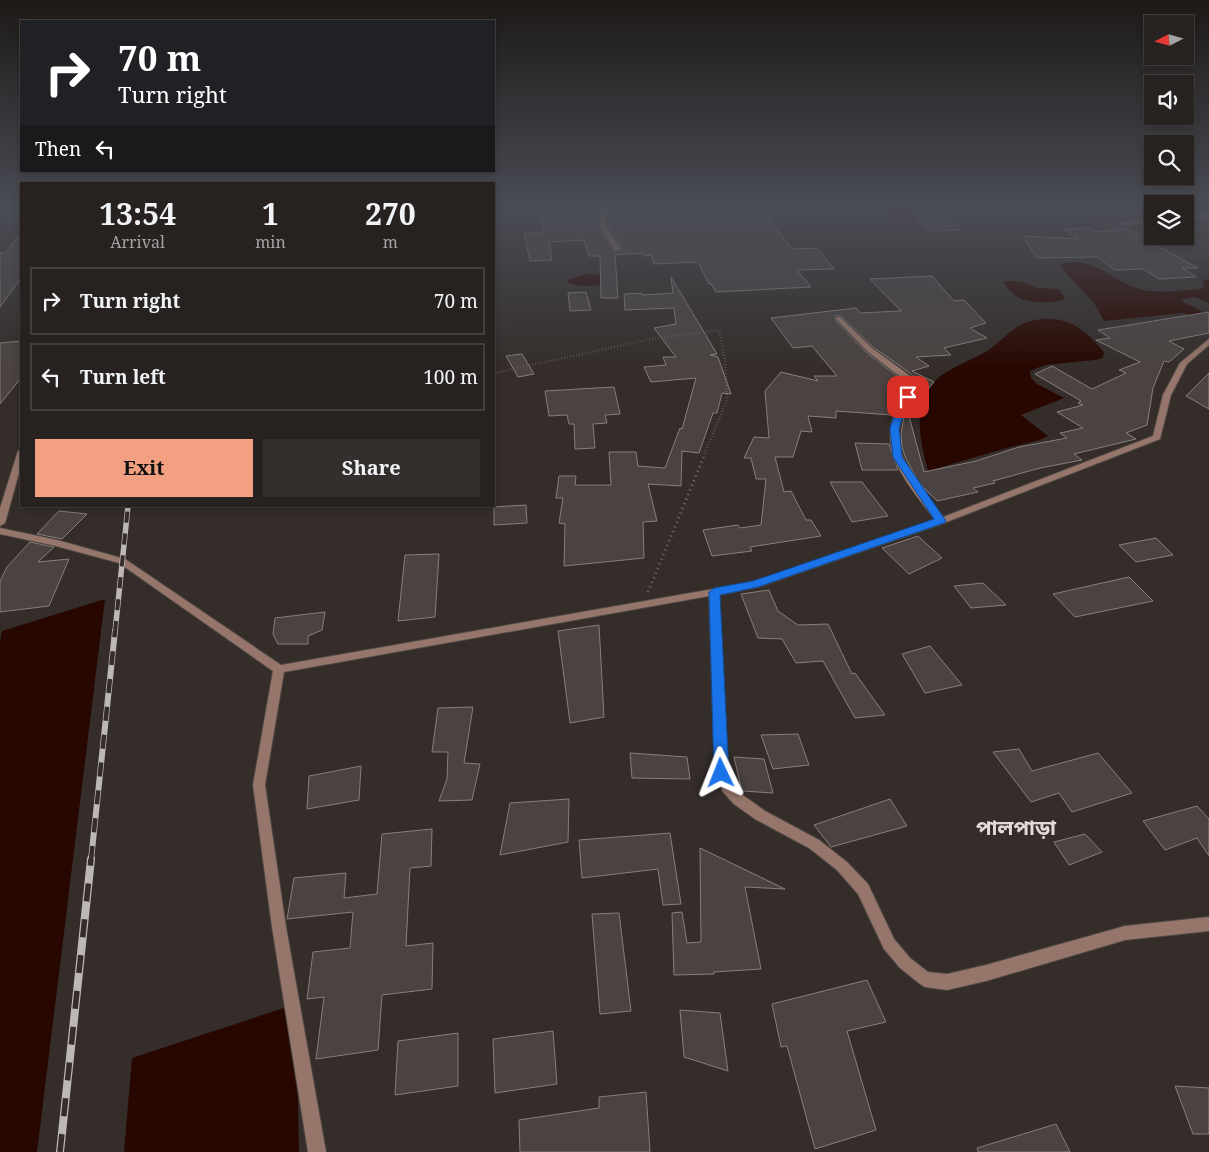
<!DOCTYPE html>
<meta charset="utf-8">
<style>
:root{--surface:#272220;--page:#332f2d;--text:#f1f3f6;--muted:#a4a4a5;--line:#433f3e;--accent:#f3a082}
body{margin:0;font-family:"Noto Serif","Noto Sans Bengali",serif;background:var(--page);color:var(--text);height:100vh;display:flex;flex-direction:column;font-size:19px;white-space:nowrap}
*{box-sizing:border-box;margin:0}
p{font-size:16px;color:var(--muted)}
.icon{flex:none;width:28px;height:28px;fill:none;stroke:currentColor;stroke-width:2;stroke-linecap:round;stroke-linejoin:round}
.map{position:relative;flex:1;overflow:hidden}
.panel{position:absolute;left:20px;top:182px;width:475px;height:325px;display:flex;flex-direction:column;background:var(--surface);border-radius:0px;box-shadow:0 2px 8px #0003,0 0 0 1px var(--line)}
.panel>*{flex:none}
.banner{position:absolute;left:20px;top:20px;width:475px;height:152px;border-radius:0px;box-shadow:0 2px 8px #0003,0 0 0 1px var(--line);background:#202124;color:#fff;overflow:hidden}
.needle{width:32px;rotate:264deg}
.fabs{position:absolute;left:1144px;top:15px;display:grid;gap:10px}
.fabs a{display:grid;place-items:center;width:50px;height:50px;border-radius:0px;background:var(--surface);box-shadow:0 2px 8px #0003,0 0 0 1px var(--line);font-size:25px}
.pin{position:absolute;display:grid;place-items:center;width:42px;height:42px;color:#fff;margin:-21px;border-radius:10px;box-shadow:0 2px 8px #0006}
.me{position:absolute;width:55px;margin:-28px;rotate:358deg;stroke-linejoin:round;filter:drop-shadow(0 0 4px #0008)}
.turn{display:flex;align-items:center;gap:18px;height:105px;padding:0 15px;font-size:22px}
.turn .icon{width:65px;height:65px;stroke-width:2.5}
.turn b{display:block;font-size:35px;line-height:42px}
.then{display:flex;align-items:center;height:48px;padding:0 15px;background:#0003;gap:10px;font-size:19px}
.eta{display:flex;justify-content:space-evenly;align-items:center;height:85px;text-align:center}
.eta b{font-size:30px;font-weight:700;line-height:35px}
.button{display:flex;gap:10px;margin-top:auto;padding:10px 15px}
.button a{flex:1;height:58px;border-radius:0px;background:var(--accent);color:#111;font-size:20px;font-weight:700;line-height:58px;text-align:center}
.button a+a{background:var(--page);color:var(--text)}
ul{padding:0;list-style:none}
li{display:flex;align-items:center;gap:15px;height:68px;margin:0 10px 8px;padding:0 5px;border:2px solid var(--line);border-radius:0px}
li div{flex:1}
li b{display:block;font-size:19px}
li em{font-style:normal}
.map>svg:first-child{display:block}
.built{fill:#41342f}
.water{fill:#280700}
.building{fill:#4a4341;stroke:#877f7c}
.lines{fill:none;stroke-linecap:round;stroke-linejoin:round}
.minor-casing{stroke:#4f4845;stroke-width:2}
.tertiary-casing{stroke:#4f4845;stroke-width:2}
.path-far1{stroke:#756e6c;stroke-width:2.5;stroke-dasharray:0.5 2.5;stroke-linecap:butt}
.path{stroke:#756e6c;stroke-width:3;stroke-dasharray:1 4;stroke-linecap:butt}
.minor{fill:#96766a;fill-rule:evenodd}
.tertiary{fill:#96766a;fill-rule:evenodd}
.rail-far2-casing{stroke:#bdb8b5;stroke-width:5.5}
.rail-far1-casing{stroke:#bdb8b5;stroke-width:6}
.rail-casing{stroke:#bdb8b5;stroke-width:8}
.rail-far2{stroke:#342d2a;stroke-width:4;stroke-dasharray:11;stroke-linecap:butt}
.rail-far1{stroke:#342d2a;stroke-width:4.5;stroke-dasharray:14;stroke-linecap:butt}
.rail{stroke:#342d2a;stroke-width:5.5;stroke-dasharray:18;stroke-linecap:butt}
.route{fill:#1a73e8;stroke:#114b97}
.labels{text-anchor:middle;stroke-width:5;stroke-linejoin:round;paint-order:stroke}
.near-quarter-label{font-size:21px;font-weight:bold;fill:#e4dbd8;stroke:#342d2a}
</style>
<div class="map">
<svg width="1209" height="1152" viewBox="0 0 1209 1152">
<rect width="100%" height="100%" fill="#342d2a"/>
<!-- built -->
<path class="built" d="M1059,209H1152V236H1185V209H1209V261L1202,258L1146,261L1102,230L1079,210Z"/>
<!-- water -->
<path class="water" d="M882,209H912L915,211H930L936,220C920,220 891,225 882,209Z
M1072,262C1097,261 1116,282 1139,289C1158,294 1182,290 1201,289L1204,287L1202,282L1209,278V303L1195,297L1180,300L1209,315V323L1184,313L1104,321L1094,303L1064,271L1060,264Z
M586,274L612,275L608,285L581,286L568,283L567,280Z
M1013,281L1023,282L1037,288L1059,289L1065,298C1059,304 1030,303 1021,299C1015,296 1006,288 1003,282Z
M1042,319C1071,317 1087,332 1104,352L1103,358L1095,360L1045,365L1030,371L1031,378L1037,384L1064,398L1021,415L1048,436L1040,440L1003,449L928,471C920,439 911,407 936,380C945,370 974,359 987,351C1010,336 1011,323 1042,319Z
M105,599L37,1152H0V641L2,631Z
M296,1004L299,1152H124L132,1058Z"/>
<!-- building -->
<path class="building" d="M541,209H572V216L598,217L601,232L615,252L622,249L608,225V211L626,210L629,217L681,215L680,212L720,211L723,217L767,216L792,249L817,248L834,269L797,270L811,287L716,292L711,284H709L698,262L654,264L651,255L643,256L642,253L615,255L618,298H601L600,256H589L584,240L549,242L552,260L530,261L524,233H543Z
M914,215H947L960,230L927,231Z
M1089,228L1094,232L1126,229L1198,268H1182L1196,277L1159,279L1143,269L1115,270L1097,257L1037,258L1023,236L1078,239L1064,229Z
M21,233V278L0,307V253H5Z
M932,276L954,301L964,300L986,323L970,328L987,338L944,348L951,355L916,357L929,366L912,371L934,382L921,398L915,416H909L924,472L976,461L1019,447L1067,438L1060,433L1083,428L1057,412L1083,405L1078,403L1081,401L1035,374L1052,366L1092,389L1126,373L1119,370L1140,362L1096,340L1110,338L1098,330L1209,312V333L1169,341L1184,349L1169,362L1164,361L1153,388L1147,425L1126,433L1136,439L1074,454L1082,460L1040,468L993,481L995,483L973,488L978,492L937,501L919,483L906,459L902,447L901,434L904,416L920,384L910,373L873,347L841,316H835V320L866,352L909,385L892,415L836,411V418L808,416L812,432L801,431L793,457H775L784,492L791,491L806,520H811L821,536L750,547L752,551L712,556L703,530L738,525L740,528L761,525L766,479H756L751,458H744L754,437L769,438L765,391L781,372L818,381L814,376H837L812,346L793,348L771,318L856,308L860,313L901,311L870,279Z
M671,277L717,354L710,355L718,357L731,394L722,393L717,413H713L699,453L682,451L681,486L648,484L657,521L643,522L644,558L564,566L565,524L559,523L563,498H556L559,476H576L575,485H611L609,452H636L638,466L665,468L680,428L682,429L696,378L651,382L644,367L666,365L663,357H676L654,328L676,324L674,308L625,310L624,294L642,293V295L673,293Z
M586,292L591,310L570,311L568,293Z
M21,341V378L0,404V343Z
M522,354L534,374L518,377L506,356Z
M1209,373V409L1186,396Z
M614,387L620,414L605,415L607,423L593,424L595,448L575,449L574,424H569L567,415L549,416L545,391Z
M855,443L889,444L898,470H862Z
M830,482H862L888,516L852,522Z
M526,505L527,523L494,525V507Z
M59,511L87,514L62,539L37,534Z
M918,536L942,558L909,574L882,548Z
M1156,538L1173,555L1136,562L1119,545Z
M30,542L54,547L38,562L69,559L49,606L0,612V581L7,567Z
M439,554L435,617L398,621L405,555Z
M1129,577L1153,601L1075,617L1053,594Z
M983,583L1006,605L971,608L954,586Z
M769,590L778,611L798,625L828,624L852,674L855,673L885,715L855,718L823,661L796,663L782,639L758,638L741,594Z
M325,612L322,630L308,636V644H278L273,634L275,618Z
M599,625L604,717L570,723L558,631Z
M930,646L962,685L925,693L902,654Z
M473,707L464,763L480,764L472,800L439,801L447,779L448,752H432L438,708Z
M798,734L809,765L773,769L761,735Z
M1019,749L1032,771L1098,753L1132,793L1072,812L1059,793L1031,802L993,752Z
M630,753L687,757L690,779L632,778Z
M734,757L764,759L773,793L742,791Z
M361,766L359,800L307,809L309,776Z
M569,799L568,842L500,855L510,803Z
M890,799L907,826L831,847L814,825Z
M1197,806L1209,819V856L1197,838L1165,850L1143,821Z
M432,829L431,866L410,868L406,946L433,943L432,989L382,995L378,1050L316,1059L324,997L307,999L313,952L350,948L353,912L287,919L294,878L346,873L344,898L377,894L382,834Z
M670,833L681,904L663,905L658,869L582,878L579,840Z
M1085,834L1102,852L1069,865L1054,842Z
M700,848L785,889L745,887L761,969L714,972V974L674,975L672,913L682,912L687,943L701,942Z
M619,913L631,1011L600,1014L592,914Z
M867,980L886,1022L847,1031L876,1130L815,1149L787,1046L781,1047L772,1004Z
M680,1010L720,1013L728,1071L684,1057Z
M553,1031L557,1084L495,1093L493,1039Z
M458,1033V1086L395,1095L398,1041Z
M1175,1086L1209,1088V1134H1193Z
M646,1092L650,1152H520L519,1120L599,1108V1097Z
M1056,1124L1070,1152H978L977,1148Z"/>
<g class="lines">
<defs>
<path id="minor" d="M601,209H606V226L620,249L619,250H615C606,237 596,226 601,209Z
M1209,213V217L1185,219V215Z
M1152,218V222L1124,225L1121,223Z
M836,317H840L872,348L909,375L919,385C912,396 904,407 901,420C890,457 922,490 943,517L1153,436L1163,395L1180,363L1209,339V345L1187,364L1171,395L1160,439L944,523L758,587L719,595L727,773L733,784L744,796L765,811L819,840L847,862L868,884L894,939L910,958L928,972L947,974L986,965L1125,926L1209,917V931L1125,940L986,981L947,990L925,987L920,984L900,968L884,949L858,894L837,870L809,848L755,819L734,804L723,792L715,773L709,596L284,672L265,785L286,927L326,1152H308L272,927L253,785L273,671L119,563L56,546L0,534V528L57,540L125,559L281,665L753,582L935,520C916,494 885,462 891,427C893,412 903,398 911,385L867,351L836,319Z"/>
<path id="tertiary" d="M18,451H21V466L5,523L0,526V508Z"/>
</defs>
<!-- minor casing -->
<use href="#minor" class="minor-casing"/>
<!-- tertiary casing -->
<use href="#tertiary" class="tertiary-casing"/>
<!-- path-far1 -->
<path class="path-far1" d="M494,373L651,339L719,330L725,361L727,400L704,455"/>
<!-- path -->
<path class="path" d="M648,592L705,454"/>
<!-- minor -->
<use href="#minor" class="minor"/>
<!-- tertiary -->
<use href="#tertiary" class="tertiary"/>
<defs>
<path id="rail-far2" d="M115,632L128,506"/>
<path id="rail-far1" d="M91,860L115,631"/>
<path id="rail" d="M60,1152L91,859"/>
</defs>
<!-- rail-far2 casing -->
<use href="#rail-far2" class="rail-far2-casing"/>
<!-- rail-far1 casing -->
<use href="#rail-far1" class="rail-far1-casing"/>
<!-- rail casing -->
<use href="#rail" class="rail-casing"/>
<!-- rail-far2 -->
<use href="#rail-far2" class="rail-far2"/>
<!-- rail-far1 -->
<use href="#rail-far1" class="rail-far1"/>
<!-- rail -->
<use href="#rail" class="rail"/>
</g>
<!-- sky -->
<linearGradient id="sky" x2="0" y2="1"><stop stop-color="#1d1917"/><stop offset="0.56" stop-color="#4a4c55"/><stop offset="1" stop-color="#4a4c55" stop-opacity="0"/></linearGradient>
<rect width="1209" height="370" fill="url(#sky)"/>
<!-- route -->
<path class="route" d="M908,394L913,397L906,408L899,428L902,457L946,521L944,523L758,587L720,595L729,773L726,777L721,779L716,777L714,773L709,592L714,588L753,581L934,519L893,457L890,428L897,408L905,395Z"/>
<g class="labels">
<!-- near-quarter labels -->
<g class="near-quarter-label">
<text x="1016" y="835">পালপাড়া</text>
</g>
</g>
</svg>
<div class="fabs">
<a><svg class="needle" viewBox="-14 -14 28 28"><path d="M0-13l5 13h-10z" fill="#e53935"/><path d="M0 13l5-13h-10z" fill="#a4a4a5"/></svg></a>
<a><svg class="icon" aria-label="sound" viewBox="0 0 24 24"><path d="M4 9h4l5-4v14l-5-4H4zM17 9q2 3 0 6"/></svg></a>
<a><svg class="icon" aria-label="search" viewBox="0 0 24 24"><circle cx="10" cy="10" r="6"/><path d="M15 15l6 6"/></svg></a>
<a><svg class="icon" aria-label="layers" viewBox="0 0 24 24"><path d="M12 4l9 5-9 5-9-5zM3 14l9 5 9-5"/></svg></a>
</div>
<div class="pin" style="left:908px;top:397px;background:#d93025"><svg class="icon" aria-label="arrive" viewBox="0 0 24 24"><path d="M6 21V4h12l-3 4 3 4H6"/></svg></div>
<svg class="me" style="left:721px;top:773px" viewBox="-20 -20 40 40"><path d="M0-17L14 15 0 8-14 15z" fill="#1a73e8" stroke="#fff" stroke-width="4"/></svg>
<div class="banner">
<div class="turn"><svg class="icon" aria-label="right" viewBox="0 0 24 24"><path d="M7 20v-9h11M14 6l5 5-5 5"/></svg><div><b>70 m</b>Turn right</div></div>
<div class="then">Then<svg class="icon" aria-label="left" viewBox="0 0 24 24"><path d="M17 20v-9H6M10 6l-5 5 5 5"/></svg></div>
</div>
<section class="panel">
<div class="eta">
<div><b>13:54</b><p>Arrival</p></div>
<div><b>1</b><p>min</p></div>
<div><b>270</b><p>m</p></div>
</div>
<ul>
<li><svg class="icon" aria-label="right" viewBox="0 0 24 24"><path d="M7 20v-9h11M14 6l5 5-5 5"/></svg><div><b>Turn right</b></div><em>70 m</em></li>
<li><svg class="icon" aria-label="left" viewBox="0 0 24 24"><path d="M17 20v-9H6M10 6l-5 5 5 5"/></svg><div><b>Turn left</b></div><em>100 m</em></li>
</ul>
<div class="button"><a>Exit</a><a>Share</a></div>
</section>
</div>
